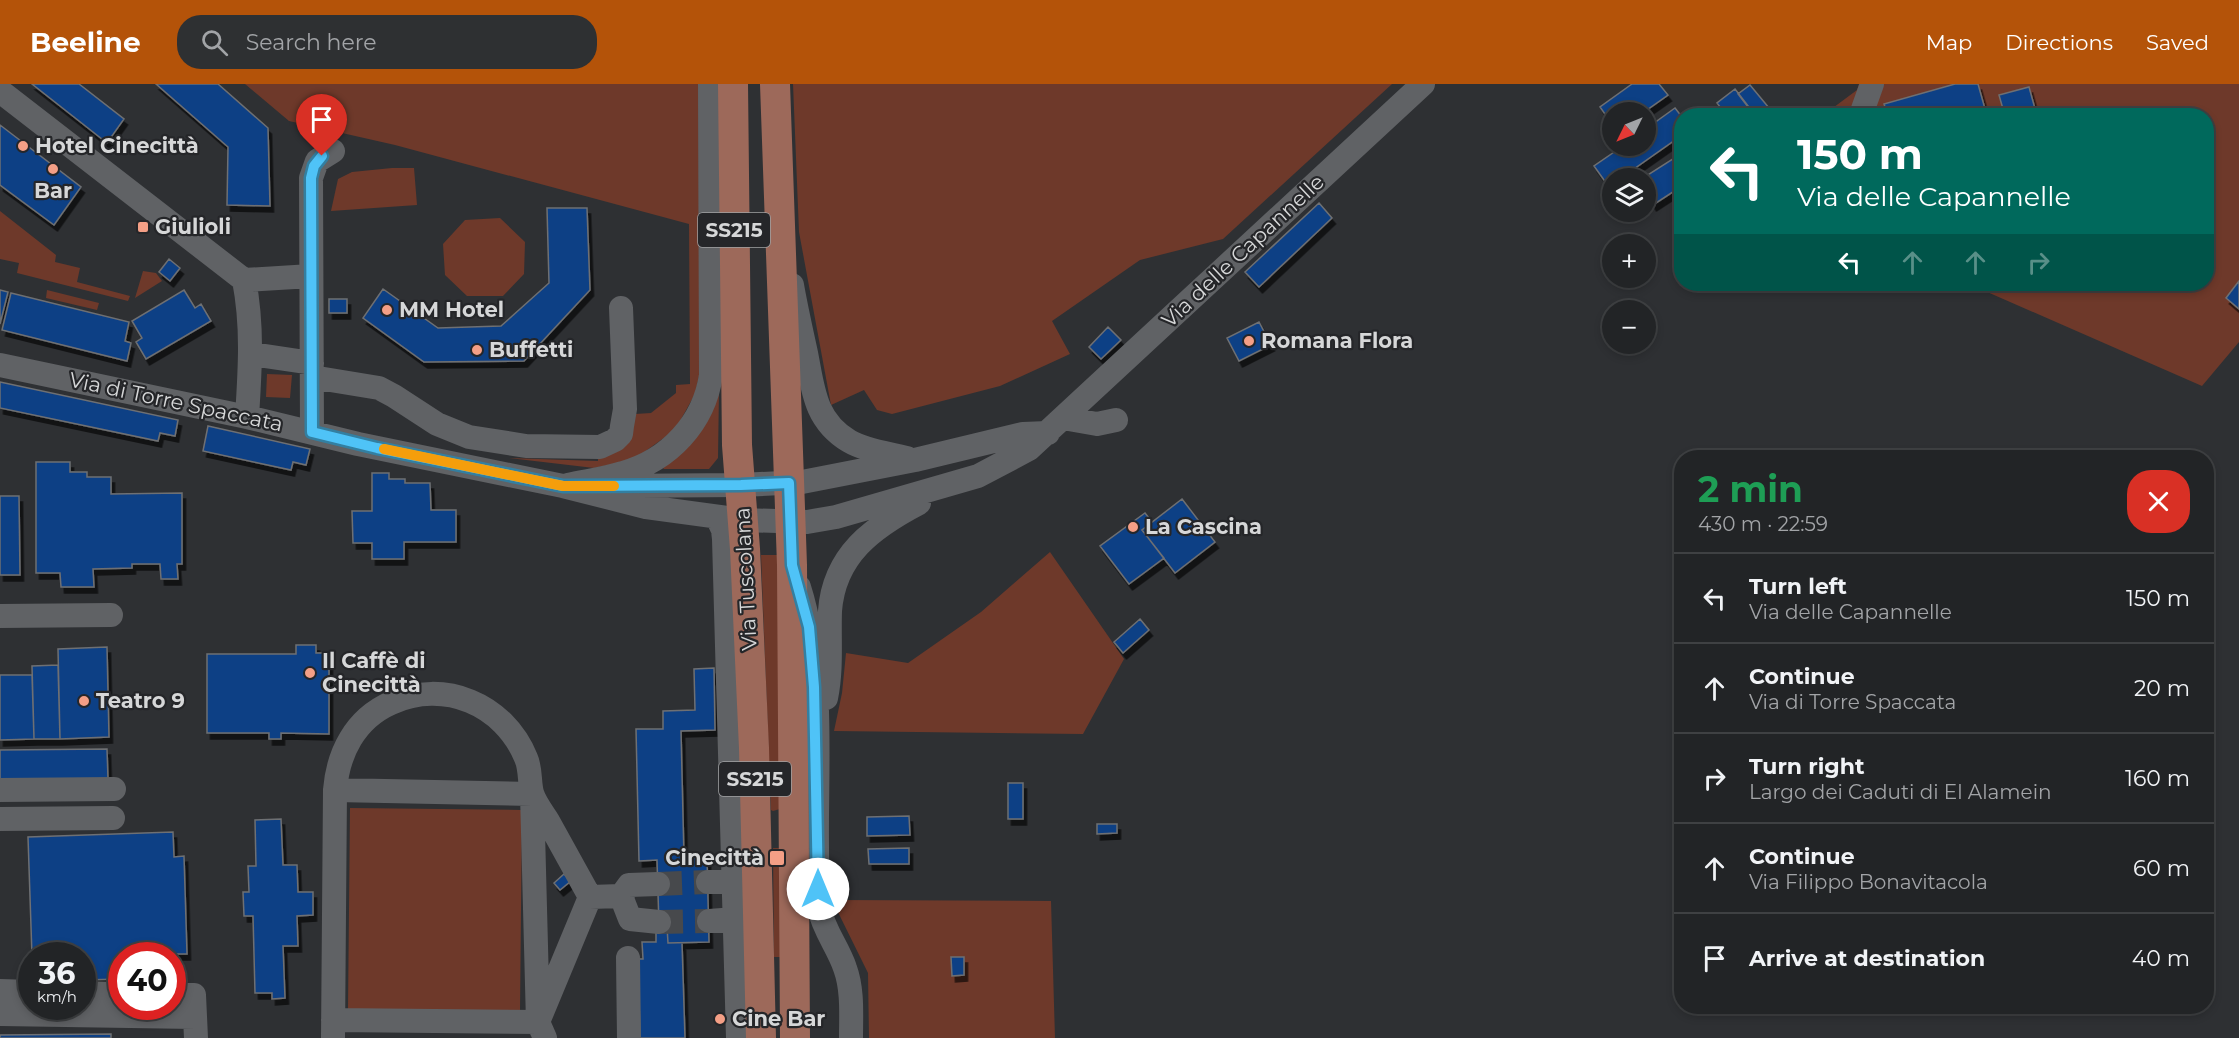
<!DOCTYPE html>
<meta charset="utf-8">
<style>
:root{--surface:#222426;--page:#2e3032;--text:#f1f3f6;--muted:#a2a4a7;--line:#3f4143;--accent:#b45309}
body{margin:0;font-family:Montserrat,sans-serif;background:var(--page);color:var(--text);height:100vh;display:flex;flex-direction:column;font-size:22px;white-space:nowrap}
*{box-sizing:border-box;margin:0}
p{font-size:20px;color:var(--muted)}
.icon{flex:none;width:33px;height:33px;fill:none;stroke:currentColor;stroke-width:2;stroke-linecap:round;stroke-linejoin:round}
.map{position:relative;flex:1;overflow:hidden}
.sheet{position:absolute;left:1674px;top:366px;width:540px;height:564px;display:flex;flex-direction:column;background:var(--surface);border-radius:24px;box-shadow:0 3px 9px #0003,0 0 0 2px var(--line)}
.sheet>*{flex:none}
.banner{position:absolute;left:1674px;top:24px;width:540px;height:183px;border-radius:24px;box-shadow:0 3px 9px #0003,0 0 0 2px var(--line);background:#00695c;color:#fff;overflow:hidden}
.needle{width:39px;rotate:227deg}
.fabs{position:absolute;left:1602px;top:18px;display:grid;gap:12px}
.fabs a{display:grid;place-items:center;width:54px;height:54px;border-radius:50%;background:var(--surface);box-shadow:0 3px 9px #0003,0 0 0 2px var(--line);font-size:30px}
.speed{position:absolute;left:18px;top:858px;display:flex;gap:12px;font-size:30px;font-weight:700;text-align:center}
.speed>*{display:grid;place-content:center;width:78px;height:78px;border-radius:50%;background:var(--surface);box-shadow:0 3px 9px #0003,0 0 0 2px var(--line);line-height:1}
.speed small{font-size:15px;font-weight:400}
.speed .limit{border:9px solid #d22;background:#fff;color:#111}
.pin{position:absolute;display:grid;place-items:center;width:51px;height:51px;color:#fff;margin:-62px -26px;border-radius:50% 50% 50% 0;rotate:-45deg;box-shadow:0 0 6px #0007}
.pin .icon{rotate:45deg}
.me{position:absolute;width:66px;margin:-33px;rotate:0deg;stroke-linejoin:round;filter:drop-shadow(0 0 4px #0008)}
.turn{display:flex;align-items:center;gap:21px;height:126px;padding:0 24px;font-size:27px}
.turn .icon{width:78px;height:78px;stroke-width:2.5}
.turn b{display:block;font-size:42px;line-height:51px}
.lanes{display:flex;align-items:center;height:57px;padding:0 24px;background:#0003;justify-content:center;gap:30px;direction:ltr}
.lanes .off{opacity:.35}
.round{display:grid;place-items:center;flex:none;width:63px;height:63px;border-radius:24px;background:var(--page)}
.overview{display:flex;align-items:center;justify-content:space-between;height:102px;padding:0 24px}
h1{font-size:36px;font-weight:700;line-height:45px;color:#1e9e55}
ul{padding:0;list-style:none}
li{display:flex;align-items:center;gap:18px;height:90px;padding:0 24px;border-top:2px solid var(--line)}
li div{flex:1}
li b{display:block;font-size:22px}
li em{font-style:normal}
header{display:flex;align-items:center;gap:36px;box-sizing:border-box;height:84px;padding:0 30px;background:var(--accent);color:#fff}
header strong{font-size:28px}
nav{display:flex;gap:33px;margin-inline-start:auto;font-size:21px}
.search{width:420px;height:54px;background:var(--page);display:flex;align-items:center;gap:15px;box-sizing:border-box;padding:0 21px;border-radius:24px;color:var(--muted);font-size:22px}
.map>svg:first-child{display:block}
.green{fill:#6e392a}
.building{fill:#0e3f85;stroke:#6e7073;stroke-width:1.5;filter:url(#shadow)}
.lines{fill:none;stroke-linecap:round;stroke-linejoin:round}
.minor-tunnel{stroke:#47494c;stroke-width:24;stroke-dasharray:24 12;stroke-linecap:butt}
.minor{stroke:#606265;stroke-width:24}
.major{stroke:#9d695a;stroke-width:30}
.route-casing{stroke:#337fa1;stroke-width:15}
.route{stroke:#4fc3f7;stroke-width:10}
.slow{stroke:#f59e0b;stroke-width:10}
.poi-dot{fill:#f49f86;stroke:#252629;stroke-width:2}
.labels{text-anchor:middle;stroke-width:4.5;stroke-linejoin:round;paint-order:stroke}
.shield{fill:#252629;stroke:#a1a2a4;stroke-width:1.5}
.shield-label{font-size:20px;font-weight:bold;fill:#d6d7d8}
.poi-label{font-size:21px;font-weight:bold;fill:#d6d7d8;stroke:#252629;text-anchor:start}
.street-label{font-size:21px;fill:#d6d7d8;stroke:#252629}
</style>
<header>
<strong>Beeline</strong>
<div class="search"><svg class="icon" aria-label="search" viewBox="0 0 24 24"><circle cx="10" cy="10" r="6"/><path d="M15 15l6 6"/></svg>Search here</div>
<nav><a>Map</a><a>Directions</a><a>Saved</a></nav>
</header>
<div class="map">
<svg width="2239" height="954" viewBox="0 0 2239 954">
<defs>
<filter id="shadow"><feDropShadow dx="3.5" dy="6" stdDeviation="0" flood-color="#0009"/></filter>
</defs>
<rect width="100%" height="100%" fill="#2e3033"/>
<!-- green -->
<path class="green" d="M245,0H699L700,288L695,310L675,346L633,376L594,384L509,374L598,377V367C621,359 633,358 635,330L651,329L676,309V301L690,300L689,140L395,61L289,37Z
M793,0H1392L1223,155L1140,176L1052,237L1070,270L1000,302L892,330L877,326L864,306L831,321L799,148Z
M1859,0H2239V258L2202,302L1969,200H2206V32H1822L1857,6Z
M392,84H414L417,121L331,127L338,95L352,88Z
M0,127L56,171L55,178L80,184L77,198L130,212L128,217L17,189L19,179L0,175Z
M500,134L525,158L524,190L503,212H467L445,191L443,160L465,136Z
M143,187L156,189L162,197L135,214Z
M47,206L99,219L97,226L46,214Z
M267,290L292,291L290,314L266,313Z
M719,307L718,374L709,385H664L663,384Z
M1050,468L1124,575L1083,650L834,647L842,609L846,569L908,579L981,528Z
M761,471H778L780,725L773,727L771,726Z
M350,724L522,726L520,927L348,925Z
M773,764H781V873H774Z
M832,816L1051,817L1055,954H869L868,889Z"/>
<!-- building -->
<path class="building" d="M32,0H79L124,35L107,59Z
M156,0H218L268,44L270,122L227,121L228,63Z
M1632,0H1659L1668,11L1644,28H1612V40L1600,23Z
M1955,0H1978L1987,32H1888L1884,20Z
M1750,1L1774,30L1772,32H1755L1738,10Z
M2029,3L2037,32H2005L1999,11Z
M1735,5L1755,31V32H1727L1717,19Z
M1675,24L1682,33V51L1621,94H1612V101L1609,103L1594,82L1623,62H1646V45Z
M0,41L81,103L54,141L0,101Z
M1682,69V102L1653,121L1646,109V94H1643Z
M1319,119L1332,134L1259,203L1245,188Z
M547,124H587L590,206L524,277L424,278L363,234L383,205L438,244L501,242L549,199Z
M169,175L180,184L170,197L159,188Z
M2239,197V225L2226,214Z
M0,206L8,208L0,240Z
M184,206L195,224L201,220L211,237L146,275L136,258L142,254L132,237Z
M11,209L129,238L125,257L131,259L127,277L2,246Z
M329,215H347V229H329Z
M1259,238L1271,261L1239,277L1227,254Z
M1108,243L1121,256L1101,275L1089,263Z
M0,298L178,336L175,352L160,349L158,357L0,324Z
M208,342L310,365L306,381L293,378L291,386L203,367Z
M36,378H70V388H87V393H111V410L182,409V480H177L178,495H161L160,480H132V484L93,485L94,503H61L60,489H36Z
M372,389H389V395H405V399H430L431,426H456V458H404V475H372V459H353L352,427H372Z
M0,412H19L20,491H0Z
M1182,415L1215,458L1175,489L1142,446Z
M1145,429L1152,438L1142,446L1164,474L1129,500L1100,462Z
M1140,535L1149,546L1123,569L1114,558Z
M296,561H316V569H329V650L281,649V655H269V649H207V570H296Z
M107,563L109,653L60,655L58,565Z
M58,581L60,655H34L32,582Z
M714,584L715,646L681,647L684,774L707,773L709,858L668,859L667,842H659L657,776L639,777L636,645H663V627L695,626L694,585Z
M0,591H32L34,655L0,656Z
M107,665L108,695L0,696V666Z
M1008,699H1023V735H1008Z
M909,732L910,751L867,752V733Z
M281,735L283,781H297L298,808H313V831L297,832L298,862H283L285,914L272,915V909H255L253,832H244L243,808H249L248,782H256L255,736Z
M1097,740H1117V749L1097,750Z
M173,748L174,773L184,772L187,870H174L175,893H172V872H122V895L82,896V872H32L28,753Z
M909,764V780H869L868,765Z
M564,790L571,797L560,806L554,799Z
M656,842H667L668,859H682L685,954H640L638,875H643L642,858H656Z
M951,873H964V891L952,892Z
M111,950V954H0V951Z"/>
<g class="lines">
<!-- minor-tunnel -->
<path class="minor-tunnel" d="M658,800L708,798
M659,838L709,837"/>
<!-- minor -->
<path class="minor" d="M0,7L244,196
M1863,25L1872,0
M244,196C253,242 250,286 247,333
M244,196L311,192
M792,201C796,224 801,246 806,269C813,304 814,336 849,357C866,367 888,369 907,374
M251,270L312,279
M0,281L247,333L358,360L563,402L646,423L742,436L807,438L836,433L978,392L1029,365L1423,0
M312,293L379,304L394,312L437,340L469,353L526,362L600,363L615,356L621,350L622,342L625,325L621,224
M1063,334L1097,340L1116,336
M312,348L311,94L317,77L333,67
M568,401C586,397 605,395 623,389C669,376 704,339 711,291L710,0
M606,402L741,401L802,398L915,376L1023,350L1048,349
M717,433L723,446L724,455L738,954
M799,503C830,601 811,722 819,824C824,847 838,863 845,884C853,906 851,931 851,954
M0,532L111,531
M826,614C832,585 829,556 830,527C834,471 873,443 919,419
M0,706L114,705
M335,706C338,669 355,635 391,619C444,595 504,620 526,674C531,685 529,698 532,709C535,719 543,729 548,737C562,762 576,788 590,813L621,812L630,835L659,838
M0,735L113,734
M708,798H735
M621,812L629,801L658,800
M709,837L736,835
M628,874L629,954
M0,907L32,908
M82,909L122,910
M172,911H194L196,954
M0,930L195,933
M333,954L335,706L532,710L538,938L333,936
M545,954L538,938L590,813"/>
<!-- major -->
<path class="major" d="M733,0L737,361L745,465L754,664L761,954
M775,0L792,481L795,954"/>
</g>
<g class="lines">
<defs>
<path id="route" d="M322,72L314,82L311,94L312,348L377,364L563,402L741,401L789,399L792,481L809,543L814,603L818,805"/>
</defs>
<!-- route casing -->
<use href="#route" class="route-casing"/>
<!-- route -->
<use href="#route" class="route"/>
<!-- slow -->
<path class="slow" d="M384,365L563,402H614"/>
</g>
<!-- markers -->
<g class="poi-dot">
<circle cx="23" cy="62" r="6"/>
<circle cx="53" cy="85" r="6"/>
<rect x="137" y="137" width="12" height="12" rx="3"/>
<circle cx="387" cy="226" r="6"/>
<circle cx="1249" cy="257" r="6"/>
<circle cx="477" cy="266" r="6"/>
<circle cx="1133" cy="443" r="6"/>
<circle cx="310" cy="589" r="6"/>
<circle cx="84" cy="617" r="6"/>
<rect x="769" y="766" width="16" height="16" rx="3"/>
<circle cx="720" cy="935" r="6"/>
</g>
<g class="labels">
<!-- shield labels -->
<g class="shield">
<rect x="698" y="129" width="72" height="34" rx="4.5"/>
<rect x="719" y="678" width="72" height="34" rx="4.5"/>
</g>
<g class="shield-label">
<text x="734" y="153">SS215</text>
<text x="755" y="702">SS215</text>
</g>
<!-- poi labels -->
<g class="poi-label">
<text x="35" y="69">Hotel Cinecittà</text>
<text x="53" y="114" text-anchor="middle">Bar</text>
<text x="155" y="150">Giulioli</text>
<text x="399" y="233">MM Hotel</text>
<text x="1261" y="264">Romana Flora</text>
<text x="489" y="273">Buffetti</text>
<text x="1145" y="450">La Cascina</text>
<text x="322" y="584">Il Caffè di<tspan x="322" dy="24">Cinecittà</tspan></text>
<text x="96" y="624">Teatro 9</text>
<text x="764" y="781" text-anchor="end">Cinecittà</text>
<text x="732" y="942">Cine Bar</text>
</g>
<!-- street labels -->
<g class="street-label">
<text transform="translate(1243 167) rotate(-43)" y="7">Via delle Capannelle</text>
<text transform="translate(176 318) rotate(12)" y="7">Via di Torre Spaccata</text>
<text transform="translate(746 495) rotate(-93)" y="7">Via Tuscolana</text>
</g>
</g>
</svg>
<div class="fabs">
<a><svg class="needle" viewBox="-14 -14 28 28"><path d="M0-13l5 13h-10z" fill="#e53935"/><path d="M0 13l5-13h-10z" fill="#a2a4a7"/></svg></a>
<a><svg class="icon" aria-label="layers" viewBox="0 0 24 24"><path d="M12 4l9 5-9 5-9-5zM3 14l9 5 9-5"/></svg></a>
<a>+</a>
<a>−</a>
</div>
<div class="speed"><div>36<small>km/h</small></div><div class="limit">40</div></div>
<div class="pin" style="left:322px;top:72px;background:#d93025"><svg class="icon" aria-label="arrive" viewBox="0 0 24 24"><path d="M6 21V4h12l-3 4 3 4H6"/></svg></div>
<svg class="me" style="left:818px;top:805px" viewBox="-20 -20 40 40"><circle r="19" fill="#fff"/><path d="M0-13L10 11 0 6-10 11z" fill="#4fc3f7"/></svg>
<div class="banner">
<div class="turn"><svg class="icon" aria-label="left" viewBox="0 0 24 24"><path d="M17 20v-9H6M10 6l-5 5 5 5"/></svg><div><b>150 m</b>Via delle Capannelle</div></div>
<div class="lanes"><svg class="icon" aria-label="left" viewBox="0 0 24 24"><path d="M17 20v-9H6M10 6l-5 5 5 5"/></svg><svg class="icon off" aria-label="ahead" viewBox="0 0 24 24"><path d="M12 20V5M6 11l6-6 6 6"/></svg><svg class="icon off" aria-label="ahead" viewBox="0 0 24 24"><path d="M12 20V5M6 11l6-6 6 6"/></svg><svg class="icon off" aria-label="right" viewBox="0 0 24 24"><path d="M7 20v-9h11M14 6l5 5-5 5"/></svg></div>
</div>
<section class="sheet">
<div class="overview"><div><h1>2 min</h1><p>430 m · 22:59</p></div><a class="round" style="background:#d93025;color:#fff"><svg class="icon" aria-label="close" viewBox="0 0 24 24"><path d="M6 6l12 12M18 6L6 18"/></svg></a></div>
<ul>
<li><svg class="icon" aria-label="left" viewBox="0 0 24 24"><path d="M17 20v-9H6M10 6l-5 5 5 5"/></svg><div><b>Turn left</b><p>Via delle Capannelle</p></div><em>150 m</em></li>
<li><svg class="icon" aria-label="ahead" viewBox="0 0 24 24"><path d="M12 20V5M6 11l6-6 6 6"/></svg><div><b>Continue</b><p>Via di Torre Spaccata</p></div><em>20 m</em></li>
<li><svg class="icon" aria-label="right" viewBox="0 0 24 24"><path d="M7 20v-9h11M14 6l5 5-5 5"/></svg><div><b>Turn right</b><p>Largo dei Caduti di El Alamein</p></div><em>160 m</em></li>
<li><svg class="icon" aria-label="ahead" viewBox="0 0 24 24"><path d="M12 20V5M6 11l6-6 6 6"/></svg><div><b>Continue</b><p>Via Filippo Bonavitacola</p></div><em>60 m</em></li>
<li><svg class="icon" aria-label="arrive" viewBox="0 0 24 24"><path d="M6 21V4h12l-3 4 3 4H6"/></svg><div><b>Arrive at destination</b></div><em>40 m</em></li>
</ul>
</section>
</div>
